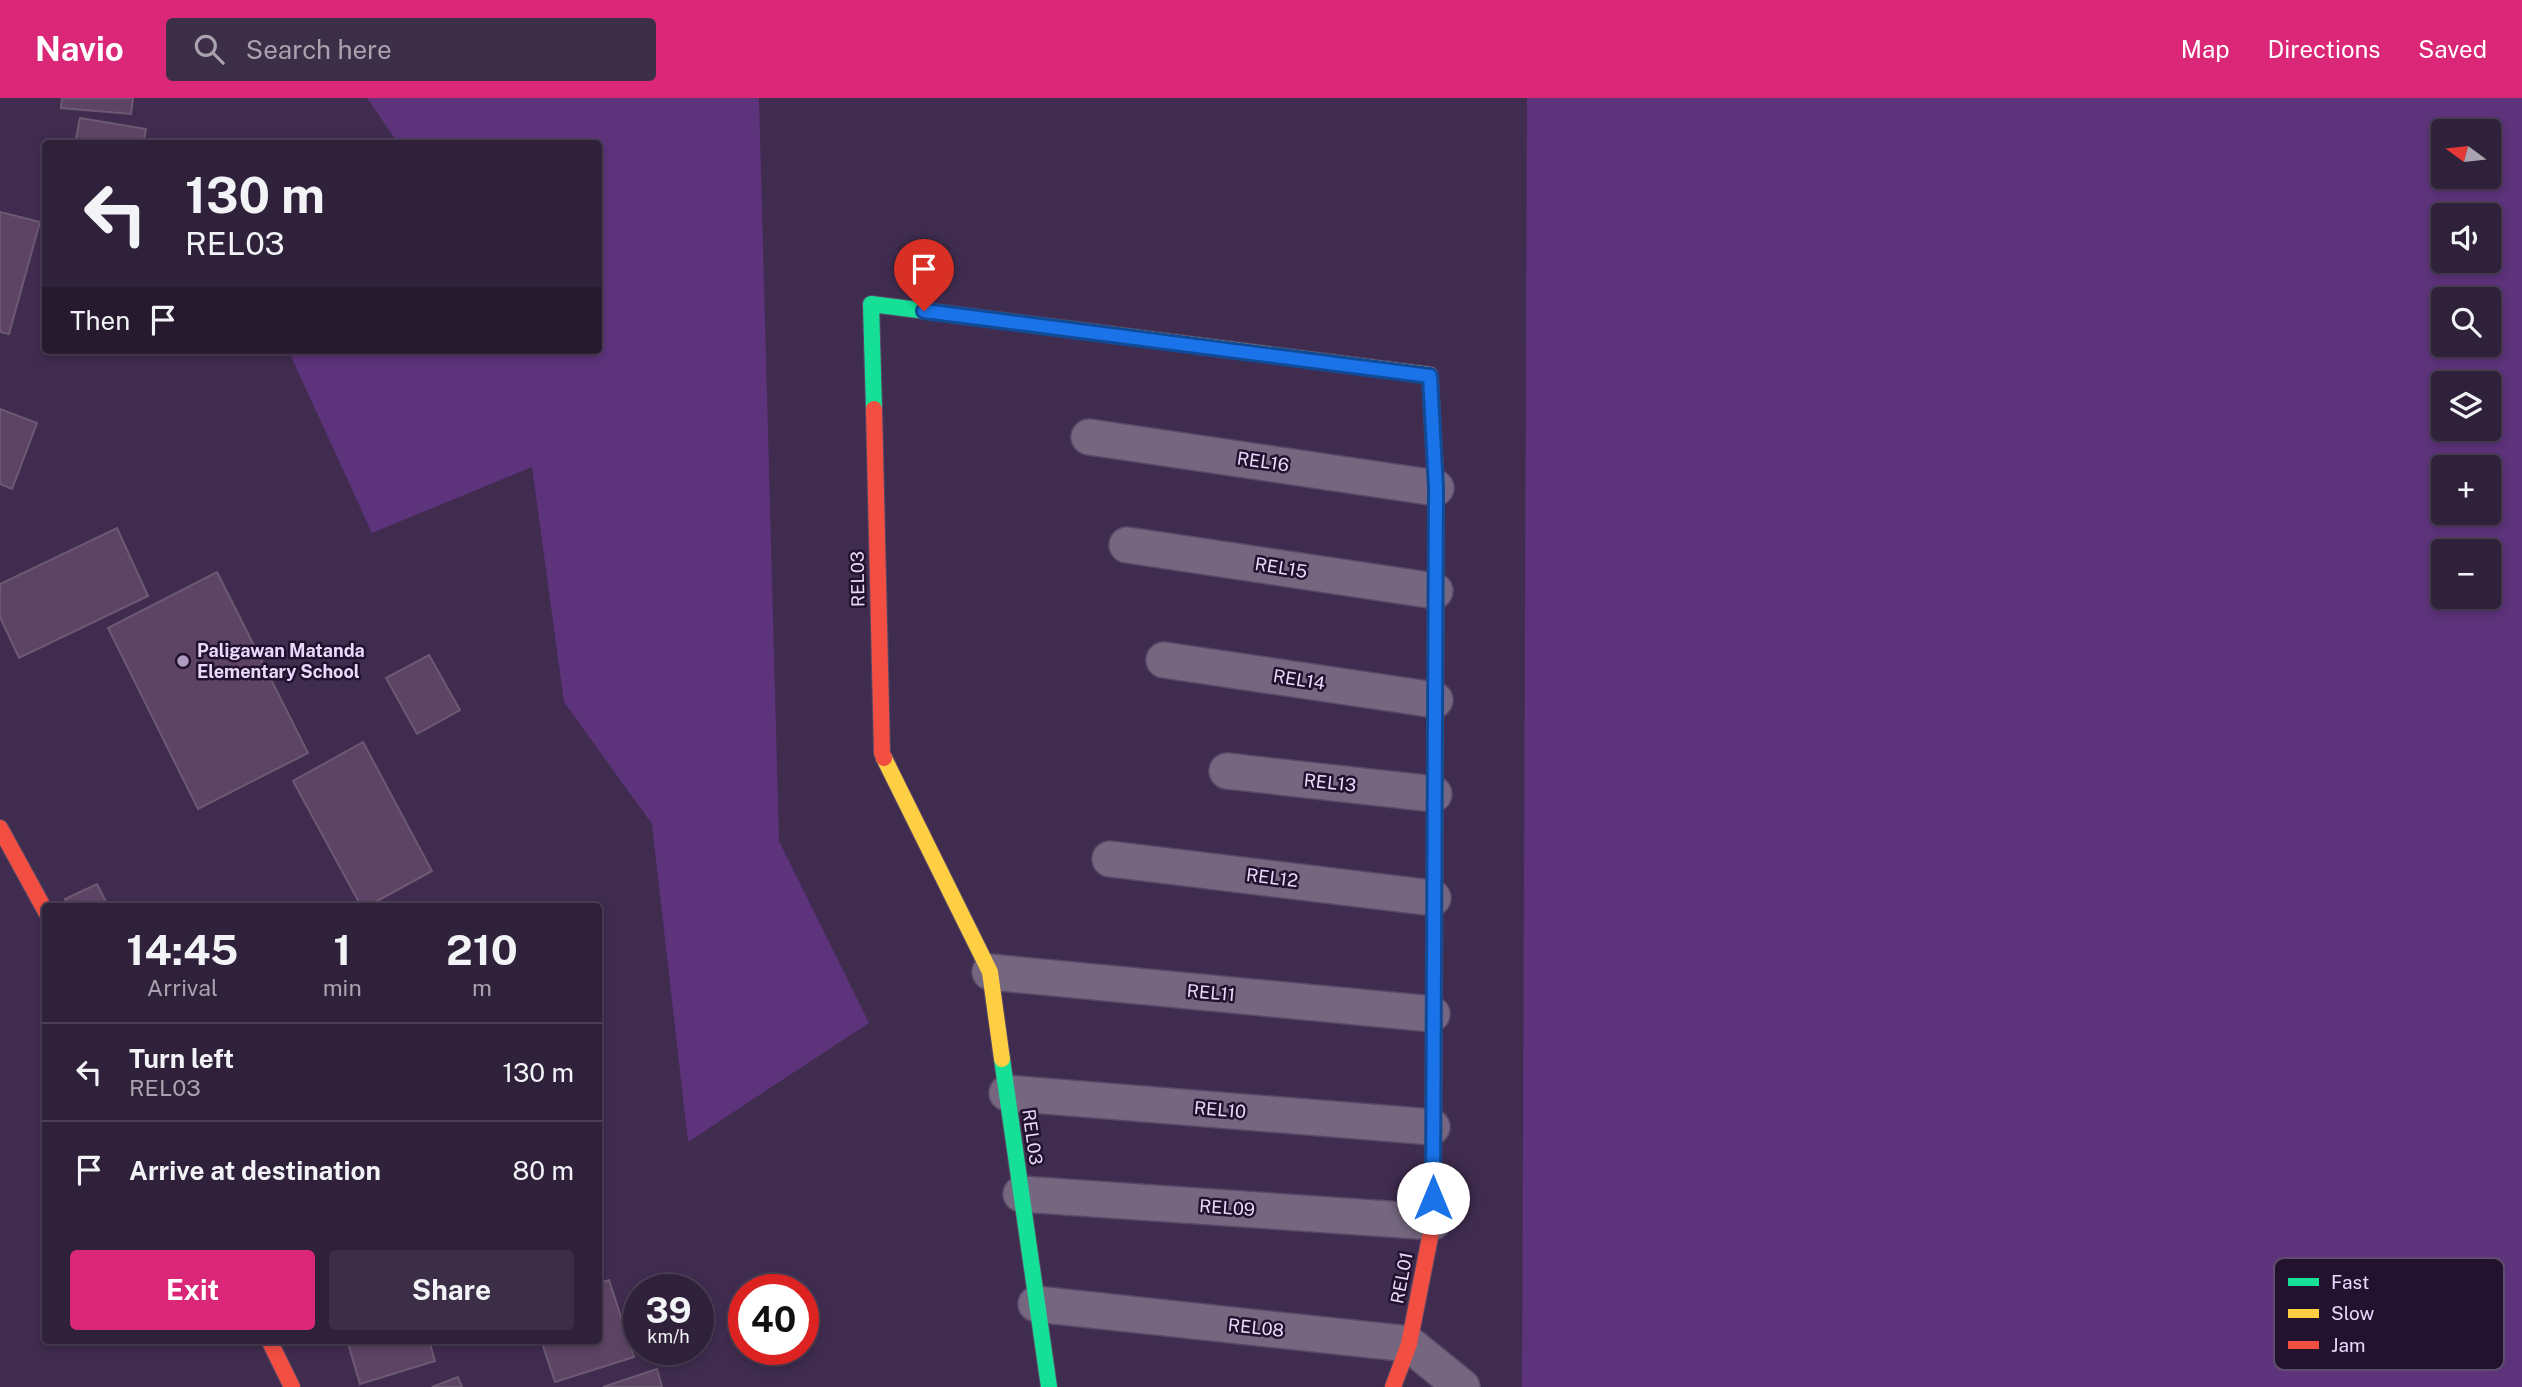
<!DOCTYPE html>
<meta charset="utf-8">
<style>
:root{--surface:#30213b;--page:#3c2e46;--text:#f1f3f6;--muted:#a8a3af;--line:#4b3e55;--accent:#db2777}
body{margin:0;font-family:"Public Sans",sans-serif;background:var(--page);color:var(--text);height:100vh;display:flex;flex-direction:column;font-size:26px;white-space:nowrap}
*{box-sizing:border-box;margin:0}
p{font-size:23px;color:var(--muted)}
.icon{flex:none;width:38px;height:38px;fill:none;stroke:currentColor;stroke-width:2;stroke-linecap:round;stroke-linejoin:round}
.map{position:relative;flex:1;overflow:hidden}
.details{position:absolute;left:42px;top:805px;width:560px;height:441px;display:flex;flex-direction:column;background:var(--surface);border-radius:7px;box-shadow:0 4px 10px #0003,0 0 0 2px var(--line)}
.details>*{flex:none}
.banner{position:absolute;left:42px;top:42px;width:560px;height:214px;border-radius:7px;box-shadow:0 4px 10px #0003,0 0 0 2px var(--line);background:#30213b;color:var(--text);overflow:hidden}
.needle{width:46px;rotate:285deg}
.fabs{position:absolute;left:2431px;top:21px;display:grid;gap:14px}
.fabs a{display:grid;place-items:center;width:70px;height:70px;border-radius:7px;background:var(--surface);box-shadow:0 4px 10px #0003,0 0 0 2px var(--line);font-size:35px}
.speed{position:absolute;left:623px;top:1176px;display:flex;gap:14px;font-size:35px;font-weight:700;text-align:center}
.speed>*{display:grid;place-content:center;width:91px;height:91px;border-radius:50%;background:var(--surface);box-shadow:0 4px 10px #0003,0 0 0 2px var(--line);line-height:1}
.speed small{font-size:18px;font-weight:400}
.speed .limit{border:10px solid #d22;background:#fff;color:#111}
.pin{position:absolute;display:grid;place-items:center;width:60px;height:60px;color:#fff;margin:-72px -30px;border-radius:50% 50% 50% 0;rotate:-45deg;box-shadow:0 0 7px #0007}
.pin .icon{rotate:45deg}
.me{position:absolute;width:77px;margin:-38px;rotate:0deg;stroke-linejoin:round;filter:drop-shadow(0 0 5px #0008)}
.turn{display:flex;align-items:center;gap:24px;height:147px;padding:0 28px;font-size:32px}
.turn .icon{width:91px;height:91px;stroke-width:2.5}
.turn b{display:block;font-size:49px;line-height:60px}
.then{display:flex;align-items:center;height:66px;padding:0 28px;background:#0003;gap:14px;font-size:26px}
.eta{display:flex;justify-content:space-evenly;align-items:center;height:119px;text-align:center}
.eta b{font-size:42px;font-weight:700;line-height:49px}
.button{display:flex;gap:14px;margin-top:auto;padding:14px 28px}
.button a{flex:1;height:80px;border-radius:7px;background:var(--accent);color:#fff;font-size:28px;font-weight:700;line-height:80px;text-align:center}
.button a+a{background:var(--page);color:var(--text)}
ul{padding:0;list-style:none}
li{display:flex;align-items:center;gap:21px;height:98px;padding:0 28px;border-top:2px solid var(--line)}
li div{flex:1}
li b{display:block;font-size:26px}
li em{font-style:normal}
header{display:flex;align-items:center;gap:42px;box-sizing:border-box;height:98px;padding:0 35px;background:var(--accent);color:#fff}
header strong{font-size:33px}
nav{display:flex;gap:38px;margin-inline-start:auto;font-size:24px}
.search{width:490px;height:63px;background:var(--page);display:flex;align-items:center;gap:18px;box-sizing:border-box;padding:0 24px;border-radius:7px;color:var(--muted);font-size:26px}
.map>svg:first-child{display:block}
.green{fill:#5d337b;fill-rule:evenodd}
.building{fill:#5d4465;stroke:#6d5973;stroke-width:2}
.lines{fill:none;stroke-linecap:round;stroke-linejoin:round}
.street-casing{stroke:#594866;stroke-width:38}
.fast-casing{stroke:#594866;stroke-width:18}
.slow-casing{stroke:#594866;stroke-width:18}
.jam-casing{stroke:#594866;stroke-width:18}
.street{stroke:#766781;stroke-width:35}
.fast{stroke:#16e098;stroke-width:16}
.slow{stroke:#ffcf43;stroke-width:16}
.jam{stroke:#f24e42;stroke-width:16}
.route-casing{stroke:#114b97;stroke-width:18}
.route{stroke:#1a73e8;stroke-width:12}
.poi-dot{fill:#af9cc0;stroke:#22122e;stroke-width:2.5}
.labels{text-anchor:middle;stroke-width:5;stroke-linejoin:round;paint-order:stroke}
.street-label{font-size:18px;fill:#ebd8fd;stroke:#22122e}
.poi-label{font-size:18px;font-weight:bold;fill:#ebd8fd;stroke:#22122e;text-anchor:start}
.key{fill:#22122e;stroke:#5e4d6c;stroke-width:2}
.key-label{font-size:19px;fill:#ebd8fd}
</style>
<header>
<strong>Navio</strong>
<div class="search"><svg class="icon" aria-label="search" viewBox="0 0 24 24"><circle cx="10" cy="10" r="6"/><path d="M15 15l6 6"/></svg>Search here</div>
<nav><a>Map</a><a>Directions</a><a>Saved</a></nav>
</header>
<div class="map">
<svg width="2522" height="1289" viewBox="0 0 2522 1289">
<rect width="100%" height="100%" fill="#402c4f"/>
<!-- green -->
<path class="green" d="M367,0H759L779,743L869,925L688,1044L652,726L564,604L532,369L372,435L288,252H598V46L398,45Z
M1527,0H2522V1289H1522ZM2443,33H2488V79H2443ZM2443,117H2488V163H2443ZM2443,201H2488V247H2443ZM2443,285H2488V331H2443ZM2443,369H2488V415H2443ZM2443,453H2488V499H2443Z"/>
<!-- building -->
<path class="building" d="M62,0H133L131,16L61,10Z
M80,20L146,31L143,46H75Z
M0,114L40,124L9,236L0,234Z
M0,311L37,325L12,391L0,386Z
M117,430L148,498L19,560L0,519V486Z
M217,474L308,655L198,711L108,530Z
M429,557L460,612L417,636L386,580Z
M363,644L432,773L368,808H361L293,683Z
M97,786L108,808H68L65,801Z
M609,1182L634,1259L555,1284L541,1242H598V1186Z
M347,1242H429L435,1263L360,1286Z
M657,1271L662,1289H603Z
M458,1279L462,1289H432Z"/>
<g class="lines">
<defs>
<path id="street" d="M1089,339L1436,390
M1127,447L1435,493
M1164,562L1435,602
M1227,673L1434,696
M1110,761L1433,800
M990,874L1432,916
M1007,995L1432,1029
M1021,1096L1433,1124
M1036,1206L1409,1246L1462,1289"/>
<path id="fast" d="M874,311L871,206L1108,236
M1434,902L1436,467
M1002,961L1049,1289"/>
<path id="slow" d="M1108,236L1430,277L1436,390V467
M884,660L990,874L1002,961"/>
<path id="jam" d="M874,311L882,655L884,660
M0,730L46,814
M269,1242L292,1289
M1393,1289L1409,1246L1433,1124L1434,902"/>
</defs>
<!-- street casing -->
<use href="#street" class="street-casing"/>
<!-- fast casing -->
<use href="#fast" class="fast-casing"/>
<!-- slow casing -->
<use href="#slow" class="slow-casing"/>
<!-- jam casing -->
<use href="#jam" class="jam-casing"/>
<!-- street -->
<use href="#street" class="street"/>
<!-- fast -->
<use href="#fast" class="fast"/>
<!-- slow -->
<use href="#slow" class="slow"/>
<!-- jam -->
<use href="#jam" class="jam"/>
</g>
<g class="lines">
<defs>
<path id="route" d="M924,213L1430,278L1436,390L1433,1100"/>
</defs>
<!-- route casing -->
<use href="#route" class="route-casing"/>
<!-- route -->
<use href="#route" class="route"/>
</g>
<!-- markers -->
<circle class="poi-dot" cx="183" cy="563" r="7"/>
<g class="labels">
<!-- street labels -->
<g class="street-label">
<text transform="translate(1263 364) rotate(8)" y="6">REL16</text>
<text transform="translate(1281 470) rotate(9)" y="6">REL15</text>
<text transform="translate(858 481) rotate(-91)" y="6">REL03</text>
<text transform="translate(1299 582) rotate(9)" y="6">REL14</text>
<text transform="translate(1330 685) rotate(6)" y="6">REL13</text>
<text transform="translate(1272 780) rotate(7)" y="6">REL12</text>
<text transform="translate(1211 895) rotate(5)" y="6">REL11</text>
<text transform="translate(1220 1012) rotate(5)" y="6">REL10</text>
<text transform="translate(1032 1039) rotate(82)" y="6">REL03</text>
<text transform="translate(1227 1110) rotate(4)" y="6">REL09</text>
<text transform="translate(1402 1180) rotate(-79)" y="6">REL01</text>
<text transform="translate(1256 1230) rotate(6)" y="6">REL08</text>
</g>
<!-- poi labels -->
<g class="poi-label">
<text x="197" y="559">Paligawan Matanda<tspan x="197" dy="21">Elementary School</tspan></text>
</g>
</g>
<!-- legend -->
<rect x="2274" y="1160" width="230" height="112" rx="10" class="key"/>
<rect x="2288" y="1180" width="31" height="8" fill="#16e098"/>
<rect x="2288" y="1211" width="31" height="9" fill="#ffcf43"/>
<rect x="2288" y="1243" width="31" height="8" fill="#f24e42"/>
<g class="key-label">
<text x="2331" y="1191">Fast</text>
<text x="2331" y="1222">Slow</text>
<text x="2331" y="1254">Jam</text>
</g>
</svg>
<div class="fabs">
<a><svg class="needle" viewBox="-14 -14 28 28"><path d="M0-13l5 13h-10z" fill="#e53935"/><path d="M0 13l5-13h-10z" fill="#a8a3af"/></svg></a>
<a><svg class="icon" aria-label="sound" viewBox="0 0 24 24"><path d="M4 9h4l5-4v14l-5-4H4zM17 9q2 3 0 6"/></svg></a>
<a><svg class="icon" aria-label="search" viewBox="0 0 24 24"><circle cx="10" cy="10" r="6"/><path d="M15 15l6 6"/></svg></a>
<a><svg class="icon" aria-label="layers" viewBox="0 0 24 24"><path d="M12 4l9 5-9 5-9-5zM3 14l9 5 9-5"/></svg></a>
<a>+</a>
<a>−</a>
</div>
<div class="speed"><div>39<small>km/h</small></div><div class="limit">40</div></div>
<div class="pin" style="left:924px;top:213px;background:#d93025"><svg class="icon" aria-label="arrive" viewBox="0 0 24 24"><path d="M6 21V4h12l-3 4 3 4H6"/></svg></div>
<svg class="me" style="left:1433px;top:1100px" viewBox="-20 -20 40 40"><circle r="19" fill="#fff"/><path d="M0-13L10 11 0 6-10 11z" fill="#1a73e8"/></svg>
<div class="banner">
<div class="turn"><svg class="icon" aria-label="left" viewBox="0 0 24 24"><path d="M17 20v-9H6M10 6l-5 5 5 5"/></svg><div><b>130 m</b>REL03</div></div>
<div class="then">Then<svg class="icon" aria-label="arrive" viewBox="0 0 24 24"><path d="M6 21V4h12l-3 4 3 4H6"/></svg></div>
</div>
<section class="details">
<div class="eta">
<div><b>14:45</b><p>Arrival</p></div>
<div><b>1</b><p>min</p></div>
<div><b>210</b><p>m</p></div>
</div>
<ul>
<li><svg class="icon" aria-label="left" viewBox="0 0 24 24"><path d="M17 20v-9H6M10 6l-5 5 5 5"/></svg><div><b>Turn left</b><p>REL03</p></div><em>130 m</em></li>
<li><svg class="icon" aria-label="arrive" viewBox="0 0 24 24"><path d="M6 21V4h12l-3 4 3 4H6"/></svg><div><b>Arrive at destination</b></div><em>80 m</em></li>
</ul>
<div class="button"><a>Exit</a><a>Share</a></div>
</section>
</div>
